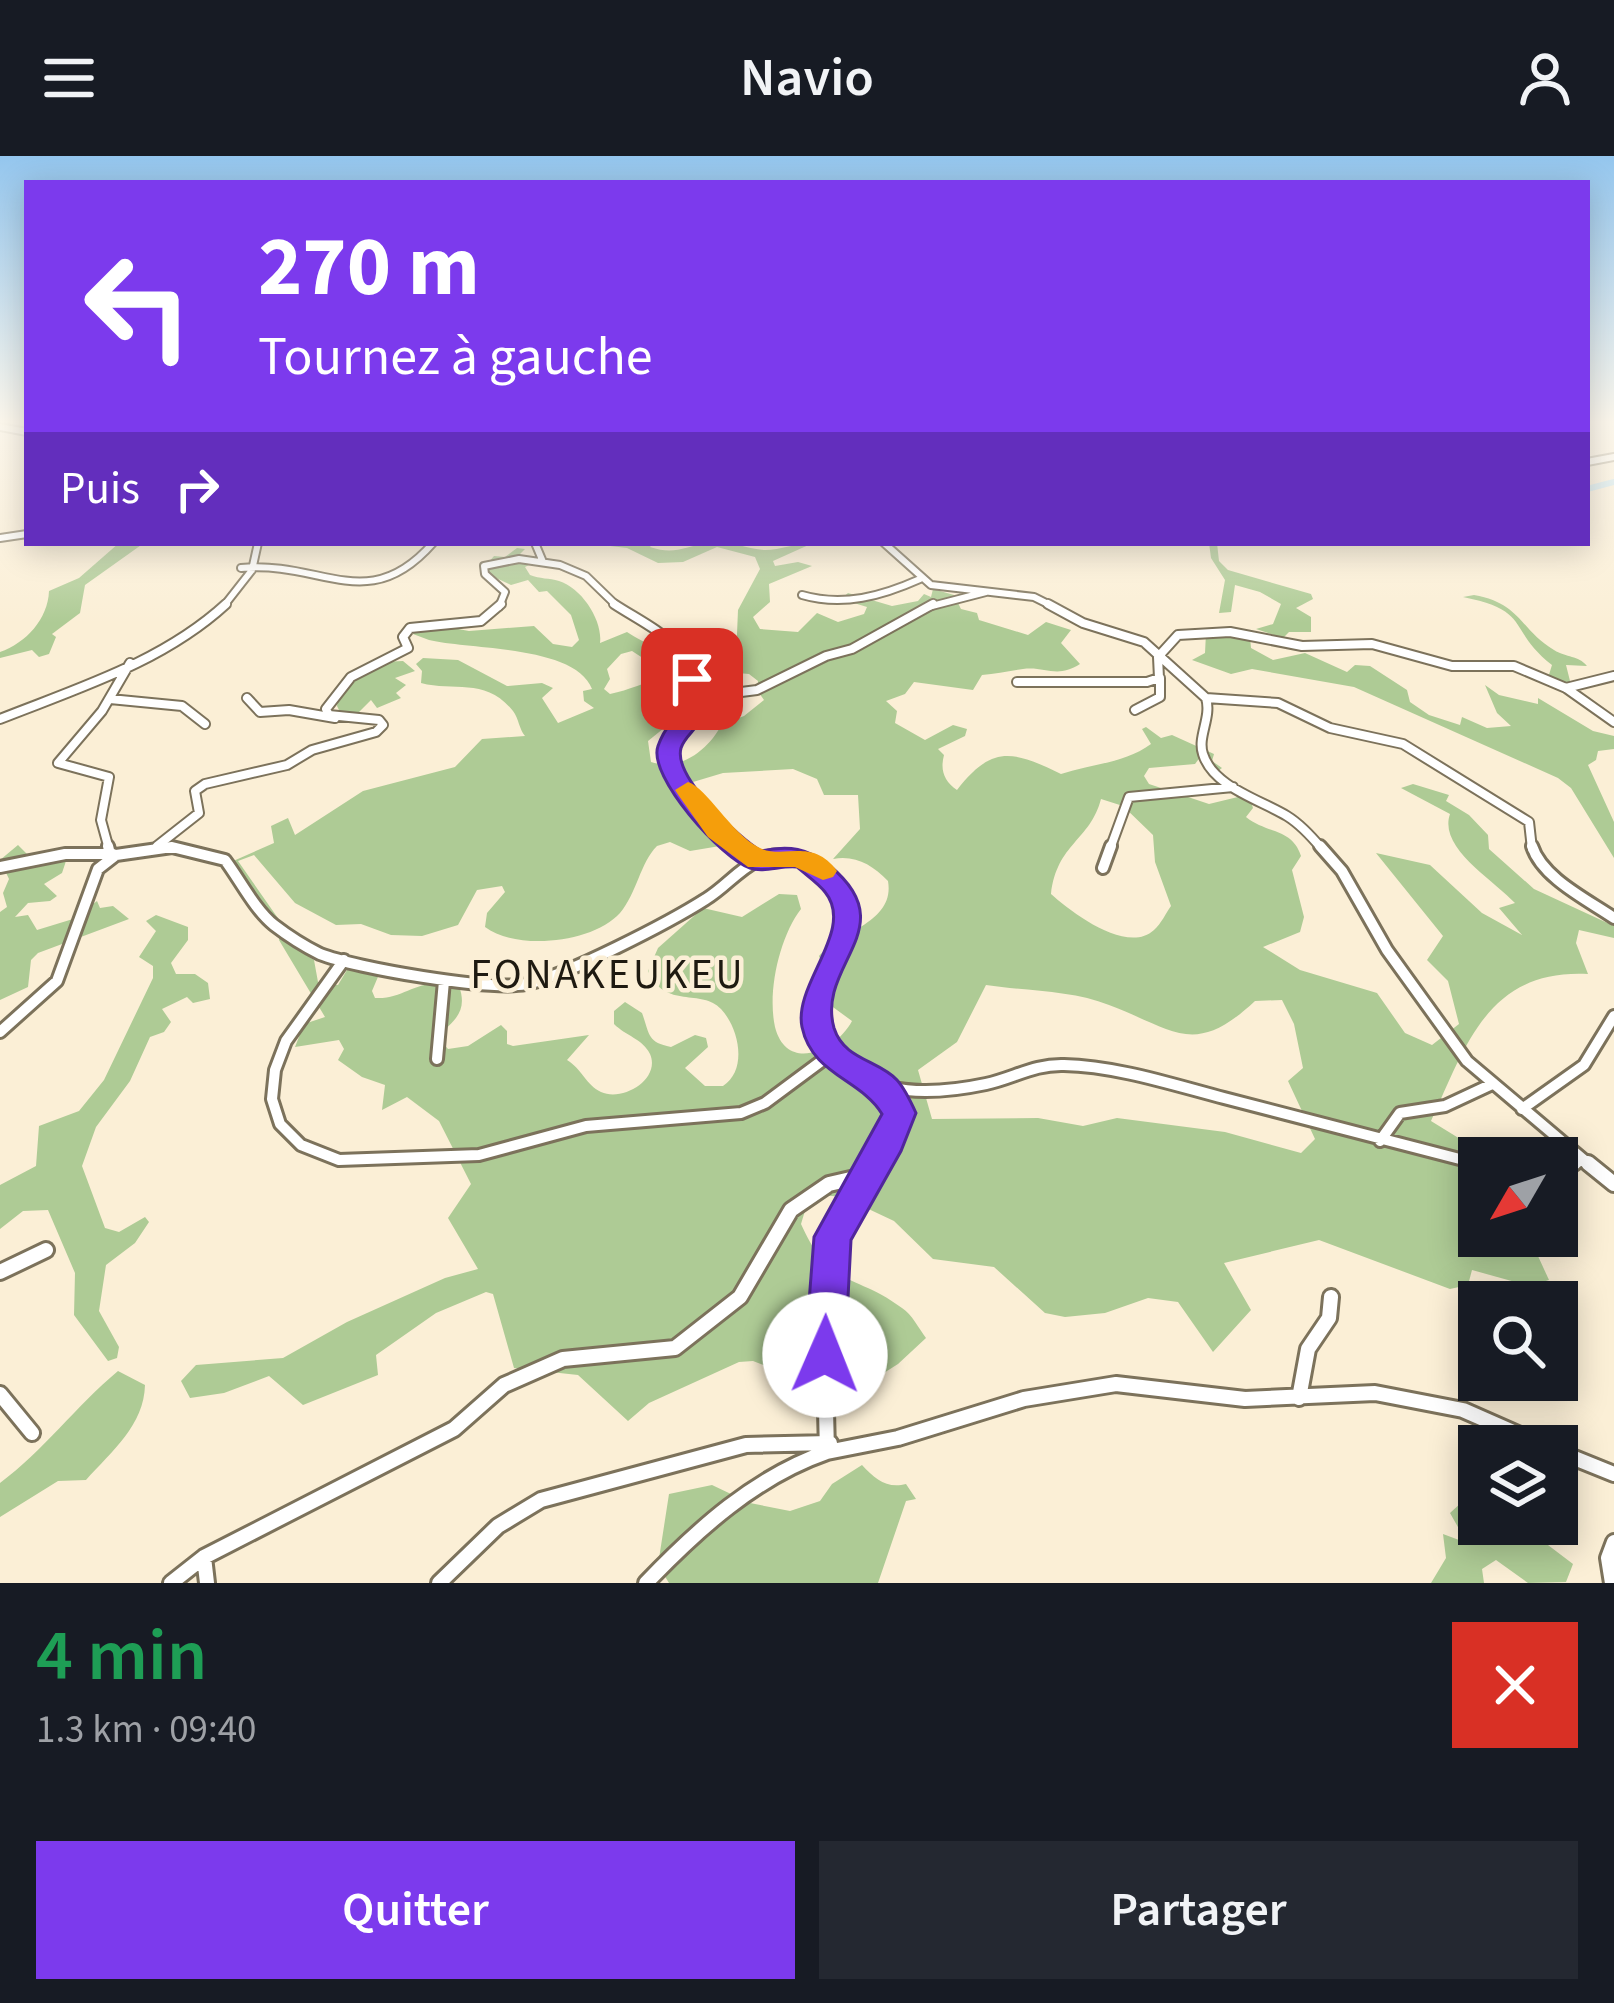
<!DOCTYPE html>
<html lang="fr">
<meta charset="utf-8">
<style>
:root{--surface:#171b24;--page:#242831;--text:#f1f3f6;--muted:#9ea1a6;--accent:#7c3aed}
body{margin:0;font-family:"Source Sans 3",sans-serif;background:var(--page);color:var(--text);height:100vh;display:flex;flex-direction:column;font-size:45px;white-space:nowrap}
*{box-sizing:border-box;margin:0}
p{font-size:39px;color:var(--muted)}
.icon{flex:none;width:66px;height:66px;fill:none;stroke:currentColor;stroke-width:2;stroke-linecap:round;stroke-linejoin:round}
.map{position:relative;height:1427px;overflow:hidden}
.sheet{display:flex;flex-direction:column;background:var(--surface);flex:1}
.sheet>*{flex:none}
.hud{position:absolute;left:24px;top:24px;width:1566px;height:366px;border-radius:0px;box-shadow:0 6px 30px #0003;background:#7c3aed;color:#fff;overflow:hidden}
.needle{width:78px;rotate:231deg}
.buttons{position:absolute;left:1458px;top:981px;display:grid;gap:24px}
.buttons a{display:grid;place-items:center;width:120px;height:120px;border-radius:0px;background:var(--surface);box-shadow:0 6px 30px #0003;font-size:60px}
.pin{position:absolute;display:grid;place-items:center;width:102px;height:102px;color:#fff;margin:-51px;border-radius:24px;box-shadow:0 6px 18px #0006}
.me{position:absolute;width:132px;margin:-66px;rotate:1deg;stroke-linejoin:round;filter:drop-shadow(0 0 9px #0008)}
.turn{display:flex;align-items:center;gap:42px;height:252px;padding:0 36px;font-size:54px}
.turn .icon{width:156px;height:156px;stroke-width:2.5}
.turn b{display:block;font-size:84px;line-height:102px}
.then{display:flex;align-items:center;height:114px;padding:0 36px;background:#0003;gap:24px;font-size:45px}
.round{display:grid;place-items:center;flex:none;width:126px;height:126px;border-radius:0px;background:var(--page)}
.headline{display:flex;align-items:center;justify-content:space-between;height:204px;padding:0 36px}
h1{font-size:72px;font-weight:600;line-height:90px;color:#1e9e55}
.cta{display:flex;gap:24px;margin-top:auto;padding:24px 36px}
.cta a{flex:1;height:138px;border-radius:0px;background:var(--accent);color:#fff;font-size:48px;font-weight:600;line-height:138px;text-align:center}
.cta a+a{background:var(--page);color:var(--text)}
header{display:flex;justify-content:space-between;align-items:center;height:156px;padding:0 36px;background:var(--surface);font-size:54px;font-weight:600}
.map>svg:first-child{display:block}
.green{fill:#aecb95;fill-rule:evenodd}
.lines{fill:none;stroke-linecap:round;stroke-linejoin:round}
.river{stroke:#b6e1f6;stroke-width:6}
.minor-far3-casing{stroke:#7c725b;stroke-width:10}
.minor-far2-casing{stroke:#7c725b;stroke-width:12}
.minor-far1-casing{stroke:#7c725b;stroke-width:16}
.minor-casing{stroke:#7c725b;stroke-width:20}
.minor-far3{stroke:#fff;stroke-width:6}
.minor-far2{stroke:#fff;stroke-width:8}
.minor-far1{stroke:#fff;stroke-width:10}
.minor{stroke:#fff;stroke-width:14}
.route{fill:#7c3aed;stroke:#51269a;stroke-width:3}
.slow{fill:#f59e0b}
.labels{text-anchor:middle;stroke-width:9;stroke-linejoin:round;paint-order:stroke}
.quarter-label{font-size:42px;letter-spacing:3px;fill:#1e1a11;stroke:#fbefd6}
</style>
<header><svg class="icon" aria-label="menu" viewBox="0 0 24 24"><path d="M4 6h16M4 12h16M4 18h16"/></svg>Navio<svg class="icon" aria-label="person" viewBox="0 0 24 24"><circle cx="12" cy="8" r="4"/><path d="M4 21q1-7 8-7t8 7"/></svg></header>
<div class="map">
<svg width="1614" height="1427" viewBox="0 0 1614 1427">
<rect width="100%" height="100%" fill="#fbefd6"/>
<!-- green -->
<path class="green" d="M119,387H144L85,429L80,457L52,478L56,481L49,498L39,501L32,494L0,502V496C26,487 48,463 49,435L79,422Z
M585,387H653L650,391C674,399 684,391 707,387C728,383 745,393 765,394C780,394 797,387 813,387L773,405L775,410L798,406L812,410L769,428L770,446L753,461L760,473L798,476L817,457L838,466L864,458L867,451L841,443L848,437L892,450L918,445L924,438L931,441L933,433L954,439L961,453L977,457L979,464L1028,479L1046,466L1071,474L1061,487L1080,508C1057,523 1045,510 1023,513C1009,515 996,518 982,519L973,534L914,526L905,538L886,545L897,555L895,567L925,584L953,569L967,573L965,580L938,593L944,599C940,614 944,625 957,634C992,589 1012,594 1061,618C1092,608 1125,607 1151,588L1142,573L1146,571L1161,582L1172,579L1214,598L1212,605L1222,612L1218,615L1201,600L1195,608L1149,612L1144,620L1149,628L1209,648L1242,640L1250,643L1253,652L1246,661C1267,678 1292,672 1301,700L1292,714L1304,761L1300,776L1263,791L1300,814L1377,837L1405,877L1432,889L1459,868L1448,825L1427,804L1443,780L1376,697L1430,709L1482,757L1522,779L1499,752L1515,747C1494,724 1438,692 1450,658L1401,632L1413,628L1449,639L1446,645L1469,659L1488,679L1489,693L1534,733L1614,770V782L1579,774L1576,787L1588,818C1488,813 1466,889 1431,965L1478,994L1494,991L1506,1002H1479V1080H1516L1532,1087L1549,1124L1530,1130L1472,1114L1468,1129L1450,1133L1319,1084L1224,1107L1251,1154L1213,1196L1178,1146L1148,1142L1105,1157L1065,1161L1045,1157L994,1111L933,1103L894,1065L843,1041L810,1038L801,1068C830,1133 855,1117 902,1152C912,1158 919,1173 926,1182L898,1208L846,1241L753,1205L739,1206L649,1247L628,1265L578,1219L514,1212L493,1138L486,1136L436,1157L376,1199L378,1219L303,1249L269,1220L224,1237L190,1242L181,1225L196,1209L283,1202L347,1166L445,1122L478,1113L448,1062L471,1028L439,965L407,941L382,954L385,929L362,921L338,904L344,893L339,884L295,891L304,868L325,861L279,784L280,778L258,758L255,736L234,723L241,715L231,706L274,687L271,670L288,662L295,679L363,635L455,611L482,583L525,580C519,573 519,563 513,555C486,521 455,536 421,527L422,515L416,508L423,502L458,504L507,530L542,527L553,532L542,542L558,567L594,552L584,545L583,535L592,533C575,489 471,494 429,484L413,478L420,466L469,475L534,470L553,488L572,491L579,484L571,459L547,435L539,436L528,424L511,429L481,415L494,400L505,401L517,392L525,393L519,399L531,408L525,411L530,419C540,423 549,422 559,425C582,432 603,465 600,487L627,476C646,489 667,493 680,514L669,519L632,495L621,498L607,513L610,523L604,533L610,538C630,534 643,526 663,523L672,538L662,547L669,568L648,585L651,606C681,616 709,593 722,568L744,560L764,544L757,534L758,525L749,518L727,516L728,506L715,500L736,502L738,454L760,413L755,401L717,391L683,406L658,407L627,392ZM793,613L817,623L824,639H858L860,673L833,703C856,699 872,709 888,725C895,766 843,774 819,800L827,820L826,846L852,865C837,894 787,918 775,871C767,835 780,780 801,753L797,739L779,738L742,761L703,752L658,792L648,815C665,854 702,832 721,853C739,872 748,914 723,930H705L685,912L708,891L706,882L695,879L671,891C647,886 650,879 642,857L625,846L614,855V868C626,880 643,883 650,898C661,923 623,946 601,936C586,929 582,913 567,904L589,879L513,890L507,888V875L501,869L468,890L448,893L437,880C455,865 468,855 459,830C417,819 406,844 375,842L372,835L380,816L373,807L359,803L350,809L338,829L318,826L314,804L285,785L282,768L238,705L254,699L295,747L336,769L361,768L391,779L422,780L458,769L477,734L502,730L505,736L487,757L485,771C517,795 593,787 620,757C637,737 640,707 657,690L670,686L690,695L720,690L693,626L723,617ZM1101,643L1123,650L1153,679L1155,706L1171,750C1166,757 1161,768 1154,774C1127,799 1071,756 1051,738C1057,687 1090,685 1101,643ZM986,829C1025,835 1072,834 1109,849C1175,874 1194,902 1255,845L1282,844L1294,868L1303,912L1288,925L1315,983L1301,997L1225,976L1117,962L1083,970L1038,962L932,963L918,914L957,886Z
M1209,387H1217L1219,405L1228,414L1311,438L1313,443L1296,452L1311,461V476H1289L1283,482L1256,473L1273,468L1281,448L1260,436L1235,429L1231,456L1219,457L1225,424L1211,402Z
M1474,439C1521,447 1520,474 1554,494C1567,502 1578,499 1587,510L1566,509L1571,529L1547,525L1552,509C1506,473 1533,455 1463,441Z
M1206,477L1250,481L1251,492L1273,504L1305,497L1347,516L1355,509L1370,510L1407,534L1410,546L1429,559L1460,569L1462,561L1487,572L1511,570L1497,557L1485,529L1499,539L1538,548V542L1593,575L1614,580V593L1598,595L1596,604L1588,609L1614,666V702L1571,632L1558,622L1354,531L1252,513L1231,518L1192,504L1205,497Z
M403,505L415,515L395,522L406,529L396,537L401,542L377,552L371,544L357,558L340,556L337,550L340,532L382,506Z
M18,689L27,698L71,692L77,695L66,705L62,717L44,728L57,740L50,745L28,747L15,761L28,759L37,774L73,763L97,745L100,752L113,750L129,763L38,797L31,804L28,831L0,844V756L7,751L3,737L9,723L0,704Z
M156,759L188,771V784L171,807L176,818H195L208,827L210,843L193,847L187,841L162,853L171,866L164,876L150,881L130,925L96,971L82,1010L105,1072L119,1076L145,1061L149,1066L135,1087L106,1109L99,1155L119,1191L117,1202L108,1205L74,1159L75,1117L48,1054L23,1055L0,1073V1029L36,1010L39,970L79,955L104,924L153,822V810L139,801L156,775L146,765Z
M118,1215L145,1229C144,1269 112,1295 86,1324L58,1325L0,1361V1327C43,1295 76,1250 118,1215Z
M862,1309C875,1323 887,1333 906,1328L916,1343L906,1345L878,1427H669L658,1409L669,1338L712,1329L750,1347L790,1355L820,1345L832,1328Z
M1464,1325L1479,1331V1368H1530L1544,1386L1573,1408L1566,1426L1528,1427L1496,1404L1482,1413L1484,1427H1431L1446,1402L1443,1378L1467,1387L1450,1357L1462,1346Z"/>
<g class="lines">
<!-- river -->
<path class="river" d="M1587,333L1614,326"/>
<defs>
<path id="minor-far3" d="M0,271L27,276
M1587,306L1614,301
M0,382L27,378
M535,387L543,406
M884,387L931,429L1034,441L1054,451
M241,412C322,404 368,461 433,387
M802,439C843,451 882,440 920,423
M223,451L252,414L258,387
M499,451L505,436L485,418L484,410L519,403L560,409L586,420L618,451
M928,451L986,436"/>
<path id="minor-far2" d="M614,448C654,474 694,488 695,542C691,561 671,574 668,593C663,625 718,674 741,693
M1048,448L1083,467L1144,486L1206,542C1212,561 1197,581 1203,598C1213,631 1261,644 1287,660C1300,668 1312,681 1322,693
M1017,526H1147L1159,522L1158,501L1178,479L1230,476L1302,490L1372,488L1452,510H1514L1566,532L1614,566
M1566,532L1614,520
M247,542L260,556L289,554L335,562
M694,542L757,534L826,500L852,493L933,448
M1206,542L1278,547L1330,572L1403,588L1529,666L1532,693
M110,543L182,550L205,568
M1135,554L1160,541V522
M0,563C78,532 163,506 226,448
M157,690L199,657L195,635L205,628L287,609L312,594L376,576L383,569L379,564L329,559L326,553L351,521L408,492L403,481L410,472L481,465L501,448
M109,693L101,664L109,621L58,607L102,555L130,507
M156,693H179
M1110,693L1129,641L1233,631"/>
<path id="minor-far1" d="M108,690L110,698
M737,690L757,705
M1320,690L1342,715L1387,794L1467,905L1584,1004
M1532,690C1542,722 1588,744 1614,762
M0,711L65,698H113
M1103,712L1111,690
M344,804L286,885L275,914L272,943L280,968L301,989L339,1004L479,999L586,970L741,957L765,947L831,898
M0,876L57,825L98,713L116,699L172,691L225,704C240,724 255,754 274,769C287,779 306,791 320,798C356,812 489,835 526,828C564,821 670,766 706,743C734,726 752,693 791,700C810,704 824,717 834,731C882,796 759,860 862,920C896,941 948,936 986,928C1014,922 1034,908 1064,909C1116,910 1174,929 1224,942C1309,964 1394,986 1479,1008
M437,903L444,825
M1522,953L1584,909L1614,860
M1380,985L1400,957L1445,950L1490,929
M872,1010L900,961L884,931
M1565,1010L1584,1004L1592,1010"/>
<path id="minor" d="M1588,1007L1614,1028
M1557,1013L1574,1007
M0,1116L46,1094
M0,1238L32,1277
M1299,1242L1308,1193L1329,1162L1331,1141
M1557,1295L1614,1318
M827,1296L898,1282L1024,1243L1116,1228L1245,1243L1375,1237L1463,1254L1545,1290
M204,1401L207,1427
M171,1427L204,1401L454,1273L504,1229L563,1203L675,1192L740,1141L791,1054L829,1028L868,1019
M439,1427L498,1370L541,1344L746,1289L830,1287
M646,1427C698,1373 755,1321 827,1296L824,1170L832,1081L874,1007
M1612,1427L1608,1402L1614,1386"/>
</defs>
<!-- minor-far3 casing -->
<use href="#minor-far3" class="minor-far3-casing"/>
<!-- minor-far2 casing -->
<use href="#minor-far2" class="minor-far2-casing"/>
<!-- minor-far1 casing -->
<use href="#minor-far1" class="minor-far1-casing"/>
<!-- minor casing -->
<use href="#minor" class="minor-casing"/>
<!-- minor-far3 -->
<use href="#minor-far3" class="minor-far3"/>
<!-- minor-far2 -->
<use href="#minor-far2" class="minor-far2"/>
<!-- minor-far1 -->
<use href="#minor-far1" class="minor-far1"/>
<!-- minor -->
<use href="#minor" class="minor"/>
</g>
<!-- sky -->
<linearGradient id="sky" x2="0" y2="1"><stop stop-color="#94c6ee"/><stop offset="0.57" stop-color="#fdf8ed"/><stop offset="1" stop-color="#fdf8ed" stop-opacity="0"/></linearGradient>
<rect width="1614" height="467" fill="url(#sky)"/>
<!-- route -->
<path class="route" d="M692,516L703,523C704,534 707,550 703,560C698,572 684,581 681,592C673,621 738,681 761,695C789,689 808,692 830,710C905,772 816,808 834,872C844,904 879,904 897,924C905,933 911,946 916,957L901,995L851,1084L845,1199L839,1214L825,1220L810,1214L805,1199L814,1081L882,958C861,923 812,919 802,871C793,828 856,774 825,736C818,727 806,719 797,711C782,709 764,717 750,712C722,703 647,620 658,590C670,555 683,574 681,523Z"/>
<!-- slow -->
<path class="slow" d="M688,626C707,632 731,677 758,691C783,705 811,680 837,715L833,721L823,724L795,711H748L708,681L679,640L675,634Z"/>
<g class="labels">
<!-- quarter labels -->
<g class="quarter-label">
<text x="608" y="832">FONAKEUKEU</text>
</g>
</g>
</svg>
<div class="buttons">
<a><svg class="needle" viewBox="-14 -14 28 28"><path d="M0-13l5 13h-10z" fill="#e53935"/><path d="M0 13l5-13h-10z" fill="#9ea1a6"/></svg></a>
<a><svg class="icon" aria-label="search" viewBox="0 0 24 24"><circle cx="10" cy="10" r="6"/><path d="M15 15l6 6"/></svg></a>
<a><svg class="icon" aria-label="layers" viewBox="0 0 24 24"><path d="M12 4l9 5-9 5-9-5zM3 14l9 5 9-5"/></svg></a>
</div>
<div class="pin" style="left:692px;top:523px;background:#d93025"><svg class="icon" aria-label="arrive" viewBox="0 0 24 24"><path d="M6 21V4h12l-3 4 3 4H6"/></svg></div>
<svg class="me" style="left:825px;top:1199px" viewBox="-20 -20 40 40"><circle r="19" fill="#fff"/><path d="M0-13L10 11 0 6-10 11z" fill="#7c3aed"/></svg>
<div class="hud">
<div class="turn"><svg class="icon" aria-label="left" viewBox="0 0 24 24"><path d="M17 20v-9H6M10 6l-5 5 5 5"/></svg><div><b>270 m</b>Tournez à gauche</div></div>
<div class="then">Puis<svg class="icon" aria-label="right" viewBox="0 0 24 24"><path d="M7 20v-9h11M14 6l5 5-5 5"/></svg></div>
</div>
</div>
<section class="sheet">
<div class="headline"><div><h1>4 min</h1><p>1.3 km · 09:40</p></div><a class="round" style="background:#d93025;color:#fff"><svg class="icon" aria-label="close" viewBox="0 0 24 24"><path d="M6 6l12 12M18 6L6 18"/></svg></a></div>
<div class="cta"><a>Quitter</a><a>Partager</a></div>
</section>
